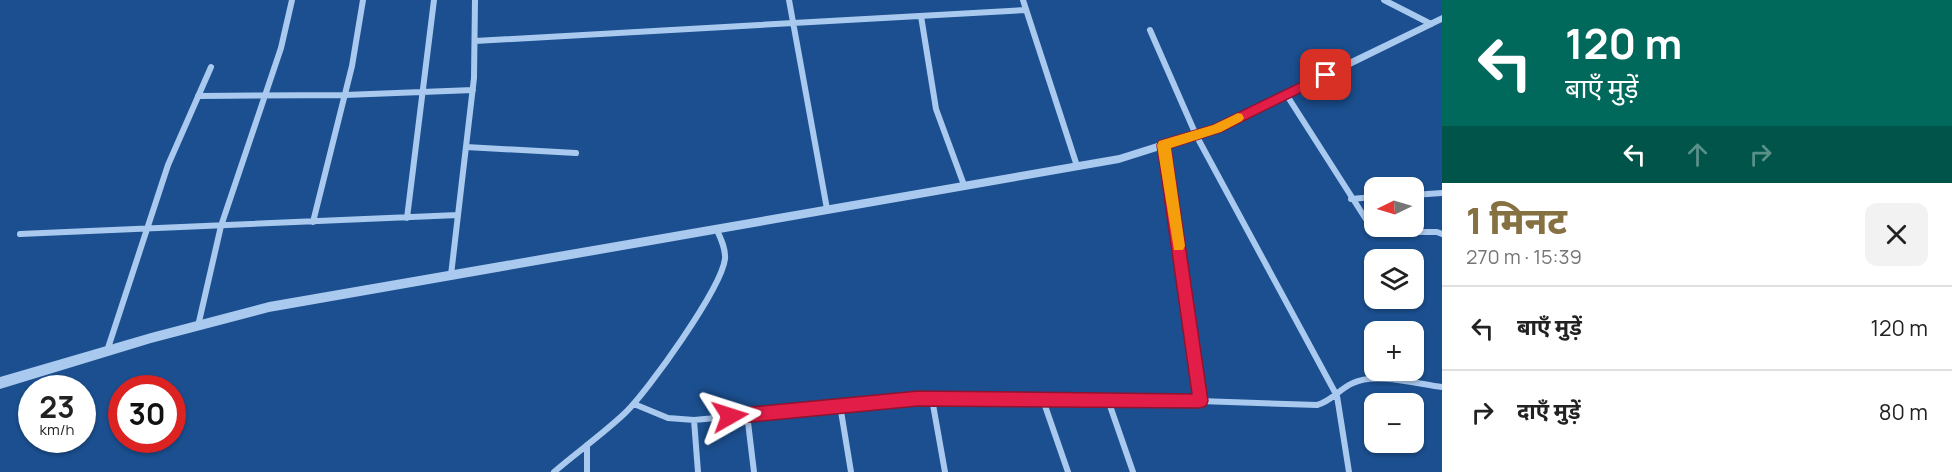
<!DOCTYPE html>
<html lang="hi">
<meta charset="utf-8">
<style>
:root{--surface:#fff;--page:#f2f2f2;--text:#222;--muted:#767676;--line:#e0e0e0;--accent:#857141}
body{margin:0;font-family:Manrope,"Noto Sans Devanagari",sans-serif;background:var(--page);color:var(--text);height:100vh;display:flex;flex-direction:column;font-size:22px;white-space:nowrap}
*{box-sizing:border-box;margin:0}
p{font-size:20px;color:var(--muted)}
.icon{flex:none;width:33px;height:33px;fill:none;stroke:currentColor;stroke-width:2;stroke-linecap:round;stroke-linejoin:round}
.map{position:relative;flex:1;overflow:hidden}
.drawer{display:flex;flex-direction:column;background:var(--surface);width:510px}
.drawer>*{flex:none}
.hud{background:#00695c;color:#fff;overflow:hidden}
.needle{width:39px;rotate:265deg}
.tools{position:absolute;left:1364px;top:177px;display:grid;gap:12px}
.tools a{display:grid;place-items:center;width:60px;height:60px;border-radius:12px;background:var(--surface);box-shadow:0 2px 4px #0004;font-size:30px}
.speed{position:absolute;left:18px;top:375px;display:flex;gap:12px;font-size:30px;font-weight:700;text-align:center}
.speed>*{display:grid;place-content:center;width:78px;height:78px;border-radius:50%;background:var(--surface);box-shadow:0 2px 4px #0004;line-height:1}
.speed small{font-size:15px;font-weight:400}
.speed .limit{border:9px solid #d22;background:#fff;color:#111}
.pin{position:absolute;display:grid;place-items:center;width:51px;height:51px;color:#fff;margin:-26px;border-radius:12px;box-shadow:0 3px 9px #0006}
.me{position:absolute;width:66px;margin:-33px;rotate:84deg;stroke-linejoin:round;filter:drop-shadow(0 0 4px #0008)}
.turn{display:flex;align-items:center;gap:21px;height:126px;padding:0 24px;font-size:27px}
.turn .icon{width:78px;height:78px;stroke-width:2.5}
.turn b{display:block;font-size:42px;line-height:51px}
.lanes{display:flex;align-items:center;height:57px;padding:0 24px;background:#0003;justify-content:center;gap:30px;direction:ltr}
.lanes .off{opacity:.35}
.round{display:grid;place-items:center;flex:none;width:63px;height:63px;border-radius:12px;background:var(--page)}
.overview{display:flex;align-items:center;justify-content:space-between;height:102px;padding:0 24px}
h1{font-size:36px;font-weight:800;line-height:45px;color:var(--accent)}
ul{padding:0;list-style:none}
li{display:flex;align-items:center;gap:18px;height:84px;padding:0 24px;border-top:2px solid var(--line)}
li div{flex:1}
li b{display:block;font-size:22px}
li em{font-style:normal}
main{display:flex;flex:1;min-height:0}
.map>svg:first-child{display:block}
.lines{fill:none;stroke-linecap:round;stroke-linejoin:round}
.minor{stroke:#a9c9ee;stroke-width:6}
.tertiary{fill:#a9c9ee;fill-rule:evenodd}
.route{fill:#e11d48;stroke:#92132f;stroke-width:1.5}
.slow{fill:#f59e0b}
</style>
<main>
<div class="map">
<svg width="1442" height="472" viewBox="0 0 1442 472">
<rect width="100%" height="100%" fill="#1b4f8f"/>
<g class="lines">
<!-- minor -->
<path class="minor" d="M789,0L827,209
M1023,0L1077,166
M1384,0L1431,24
M921,16L936,109L964,185
M1150,30L1196,135L1337,396L1349,472
M475,41L1026,10
M1286,94L1369,224L1384,232H1437L1442,234
M198,96L345,95L473,90
M1164,145L1200,401
M466,147L576,153
M1413,195L1442,193
M1351,199L1374,197
M407,218L434,0
M313,222L352,66L363,0
M20,234L458,215
M451,275L474,78L475,0
M198,326L221,226L281,48L292,0
M107,351L168,165L211,67
M932,399L945,472
M1043,400L1068,472
M1108,400L1133,472
M634,404L668,418L694,420L918,399L1200,401L1317,405C1332,401 1339,389 1353,383C1375,372 1418,384 1442,387
M840,405L851,472
M747,414L754,472
M694,420L698,472
M587,445V472
M554,472C577,452 603,434 625,413C648,391 721,289 725,259C726,248 720,237 716,228"/>
<!-- tertiary -->
<path class="tertiary" d="M1442,15V22L1220,131L1119,163L269,312L151,343L0,389V377L151,333L269,302L1119,155L1214,125Z"/>
</g>
<!-- route -->
<path class="route" d="M1326,70L1330,72V78L1221,132L1171,148L1208,401L1206,406L1200,408L918,406L730,424L724,422L722,416L724,411L730,409L918,391L1192,394L1157,145L1159,141L1213,125Z"/>
<!-- slow -->
<path class="slow" d="M1238,113L1242,114L1244,118L1242,121L1221,132L1171,148L1185,246L1183,250H1174L1157,145L1159,141L1213,125Z"/>
</svg>
<div class="tools">
<a><svg class="needle" viewBox="-14 -14 28 28"><path d="M0-13l5 13h-10z" fill="#e53935"/><path d="M0 13l5-13h-10z" fill="#767676"/></svg></a>
<a><svg class="icon" aria-label="layers" viewBox="0 0 24 24"><path d="M12 4l9 5-9 5-9-5zM3 14l9 5 9-5"/></svg></a>
<a>+</a>
<a>−</a>
</div>
<div class="speed"><div>23<small>km/h</small></div><div class="limit">30</div></div>
<div class="pin" style="left:1326px;top:75px;background:#d93025"><svg class="icon" aria-label="arrive" viewBox="0 0 24 24"><path d="M6 21V4h12l-3 4 3 4H6"/></svg></div>
<svg class="me" style="left:730px;top:416px" viewBox="-20 -20 40 40"><path d="M0-17L14 15 0 8-14 15z" fill="#e11d48" stroke="#fff" stroke-width="4"/></svg>
</div>
<section class="drawer">
<div class="hud">
<div class="turn"><svg class="icon" aria-label="left" viewBox="0 0 24 24"><path d="M17 20v-9H6M10 6l-5 5 5 5"/></svg><div><b>120 m</b>बाएँ मुड़ें</div></div>
<div class="lanes"><svg class="icon" aria-label="left" viewBox="0 0 24 24"><path d="M17 20v-9H6M10 6l-5 5 5 5"/></svg><svg class="icon off" aria-label="ahead" viewBox="0 0 24 24"><path d="M12 20V5M6 11l6-6 6 6"/></svg><svg class="icon off" aria-label="right" viewBox="0 0 24 24"><path d="M7 20v-9h11M14 6l5 5-5 5"/></svg></div>
</div>
<div class="overview"><div><h1>1 मिनट</h1><p>270 m · 15:39</p></div><a class="round"><svg class="icon" aria-label="close" viewBox="0 0 24 24"><path d="M6 6l12 12M18 6L6 18"/></svg></a></div>
<ul>
<li><svg class="icon" aria-label="left" viewBox="0 0 24 24"><path d="M17 20v-9H6M10 6l-5 5 5 5"/></svg><div><b>बाएँ मुड़ें</b></div><em>120 m</em></li>
<li><svg class="icon" aria-label="right" viewBox="0 0 24 24"><path d="M7 20v-9h11M14 6l5 5-5 5"/></svg><div><b>दाएँ मुड़ें</b></div><em>80 m</em></li>
</ul>
</section>
</main>
